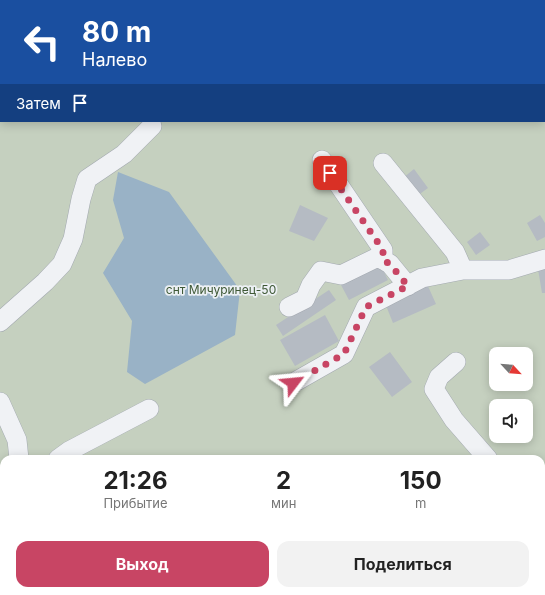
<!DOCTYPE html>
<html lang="ru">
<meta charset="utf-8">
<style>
:root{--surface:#fff;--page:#f2f2f2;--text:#222;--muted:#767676;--accent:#c84564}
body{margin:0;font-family:Inter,sans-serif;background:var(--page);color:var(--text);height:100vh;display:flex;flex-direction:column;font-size:15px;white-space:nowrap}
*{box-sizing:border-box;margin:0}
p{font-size:13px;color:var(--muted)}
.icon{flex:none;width:22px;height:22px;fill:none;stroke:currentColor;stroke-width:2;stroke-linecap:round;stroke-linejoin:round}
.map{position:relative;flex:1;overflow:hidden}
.panel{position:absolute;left:0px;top:455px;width:545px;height:140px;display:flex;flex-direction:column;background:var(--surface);border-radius:12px 12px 0 0;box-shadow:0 2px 10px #0003}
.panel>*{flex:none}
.hud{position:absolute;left:0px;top:0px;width:545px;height:122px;box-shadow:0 2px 10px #0003;background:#1a4fa0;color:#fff;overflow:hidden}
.needle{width:26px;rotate:116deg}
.controls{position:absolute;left:489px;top:347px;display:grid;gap:8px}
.controls a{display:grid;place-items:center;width:44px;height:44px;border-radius:8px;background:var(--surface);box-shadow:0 2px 10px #0003;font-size:20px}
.pin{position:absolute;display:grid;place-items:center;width:34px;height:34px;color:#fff;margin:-17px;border-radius:8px;box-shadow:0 2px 6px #0006}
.me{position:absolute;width:44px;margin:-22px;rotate:61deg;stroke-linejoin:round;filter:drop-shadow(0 0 3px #0008)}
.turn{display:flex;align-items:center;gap:14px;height:84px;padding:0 16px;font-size:18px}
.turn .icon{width:52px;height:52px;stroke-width:2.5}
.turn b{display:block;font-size:28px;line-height:34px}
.then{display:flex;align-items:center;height:38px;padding:0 16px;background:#0003;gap:8px;font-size:15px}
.eta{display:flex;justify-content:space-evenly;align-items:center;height:68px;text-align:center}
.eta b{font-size:24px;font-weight:700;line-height:28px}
.button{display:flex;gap:8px;margin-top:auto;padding:8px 16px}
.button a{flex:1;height:46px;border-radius:12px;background:var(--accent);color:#fff;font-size:16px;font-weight:700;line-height:46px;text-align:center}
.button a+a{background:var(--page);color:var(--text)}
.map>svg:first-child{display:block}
.green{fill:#c5d0bf;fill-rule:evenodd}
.water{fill:#99b2c6}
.building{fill:#b5bbc3}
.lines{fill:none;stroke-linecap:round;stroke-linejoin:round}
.minor-casing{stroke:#a3a9b0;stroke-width:20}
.minor{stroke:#f0f2f5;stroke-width:19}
.route{stroke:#c84564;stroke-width:7;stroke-dasharray:0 12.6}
.labels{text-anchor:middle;stroke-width:3.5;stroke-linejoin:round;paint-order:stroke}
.park-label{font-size:12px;fill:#3e5835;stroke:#ecf0f4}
</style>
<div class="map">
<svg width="545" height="595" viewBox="0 0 545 595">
<rect width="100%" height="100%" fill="#dde2e7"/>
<!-- green -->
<path class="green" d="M0,0H545V595H0ZM1,1H544V121H1ZM496,354H526V384H496ZM496,406H526V436H496ZM4,459H541V591H4Z"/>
<!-- water -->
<path class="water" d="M118,172L169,192L240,290L235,335L145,384L127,372L132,321L103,273L124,238L113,200Z"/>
<!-- building -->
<path class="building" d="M414,169L428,188L417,196L403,178Z
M300,205L328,218L314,241L289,231Z
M540,215L545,223V237L537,241L527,223Z
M480,232L490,245L476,255L467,242Z
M380,264L388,280L349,300L341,285Z
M545,268V293H542L538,269Z
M427,284L436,304L393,323L385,303Z
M329,290L336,300L283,336L276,325Z
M325,315L339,341L295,366L280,340Z
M390,352L412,382L392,397L369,367Z
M545,480V502L542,504L541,483Z"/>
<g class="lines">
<defs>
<path id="minor" d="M192,0L193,1
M544,5L545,6
M322,160L383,250V260
M383,163L455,252L463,270
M289,307L305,299L311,285L321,271L341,275L378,257L390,264L408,286
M0,322L45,282L62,264L73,239L81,199L87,179L124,154L152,126
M456,362L439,377L434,389L454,420L488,459
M293,383L344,354L366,307L422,278L463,270H509L545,259
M0,402L17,440L19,459
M58,459L69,451L149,409
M541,527L545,532
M21,591L22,595
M211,595L218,591"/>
</defs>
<!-- minor casing -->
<use href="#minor" class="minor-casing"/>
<!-- minor -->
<use href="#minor" class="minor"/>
</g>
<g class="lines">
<!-- route -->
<path class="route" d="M293,383L344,354L366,307L408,286L390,264L383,260V250L330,173"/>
</g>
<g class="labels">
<!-- park labels -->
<g class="park-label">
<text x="221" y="294">снт Мичуринец-50</text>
</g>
</g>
</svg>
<div class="controls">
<a><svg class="needle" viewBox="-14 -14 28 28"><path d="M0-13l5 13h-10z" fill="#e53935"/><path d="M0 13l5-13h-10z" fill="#767676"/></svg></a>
<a><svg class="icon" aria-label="sound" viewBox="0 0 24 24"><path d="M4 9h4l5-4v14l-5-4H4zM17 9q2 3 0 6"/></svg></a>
</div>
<div class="pin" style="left:330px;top:173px;background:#d93025"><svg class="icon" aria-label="arrive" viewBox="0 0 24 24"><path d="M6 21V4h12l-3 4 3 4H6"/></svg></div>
<svg class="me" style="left:293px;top:383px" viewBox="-20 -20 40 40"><path d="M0-17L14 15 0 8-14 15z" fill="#c84564" stroke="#fff" stroke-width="4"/></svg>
<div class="hud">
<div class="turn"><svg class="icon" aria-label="left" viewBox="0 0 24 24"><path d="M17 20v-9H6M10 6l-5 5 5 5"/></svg><div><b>80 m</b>Налево</div></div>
<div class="then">Затем<svg class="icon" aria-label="arrive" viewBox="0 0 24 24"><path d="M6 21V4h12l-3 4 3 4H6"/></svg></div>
</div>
<section class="panel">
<div class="eta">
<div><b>21:26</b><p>Прибытие</p></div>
<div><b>2</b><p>мин</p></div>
<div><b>150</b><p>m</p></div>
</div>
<div class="button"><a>Выход</a><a>Поделиться</a></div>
</section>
</div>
